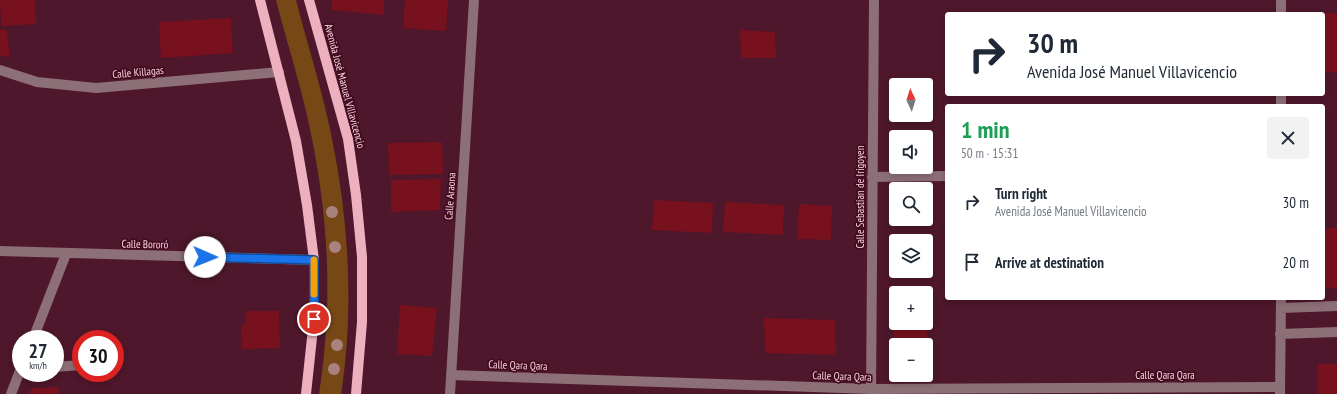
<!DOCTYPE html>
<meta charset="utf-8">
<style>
:root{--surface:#fff;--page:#f2f2f3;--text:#1f2937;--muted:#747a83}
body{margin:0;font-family:"PT Sans Narrow",sans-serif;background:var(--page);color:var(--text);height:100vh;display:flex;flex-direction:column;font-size:15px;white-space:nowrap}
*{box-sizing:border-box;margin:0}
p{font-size:13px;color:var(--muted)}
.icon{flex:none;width:22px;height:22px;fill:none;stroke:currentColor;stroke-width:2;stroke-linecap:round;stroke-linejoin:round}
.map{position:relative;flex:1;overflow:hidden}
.side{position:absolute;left:945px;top:104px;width:380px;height:196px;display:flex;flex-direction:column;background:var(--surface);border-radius:4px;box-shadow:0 2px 6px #0003}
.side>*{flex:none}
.guide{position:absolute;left:945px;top:12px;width:380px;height:84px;border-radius:4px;box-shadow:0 2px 6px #0003;background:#fff;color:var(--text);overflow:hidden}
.needle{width:26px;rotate:356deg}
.controls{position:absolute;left:889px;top:78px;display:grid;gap:8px}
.controls a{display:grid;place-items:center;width:44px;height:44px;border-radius:4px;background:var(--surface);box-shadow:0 2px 6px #0003;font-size:20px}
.speed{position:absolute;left:12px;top:330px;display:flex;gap:8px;font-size:20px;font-weight:700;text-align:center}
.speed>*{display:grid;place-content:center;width:52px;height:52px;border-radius:50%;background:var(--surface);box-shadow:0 2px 6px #0003;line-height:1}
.speed small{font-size:10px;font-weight:400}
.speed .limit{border:6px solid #d22;background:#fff;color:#111}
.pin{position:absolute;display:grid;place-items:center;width:34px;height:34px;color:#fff;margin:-17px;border:2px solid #fff;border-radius:50%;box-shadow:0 1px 4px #0007}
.me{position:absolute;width:44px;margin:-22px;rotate:91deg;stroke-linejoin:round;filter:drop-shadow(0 0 3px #0008)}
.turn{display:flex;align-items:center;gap:14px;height:84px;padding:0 16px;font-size:18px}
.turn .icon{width:52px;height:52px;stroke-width:2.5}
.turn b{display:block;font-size:28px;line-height:34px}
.round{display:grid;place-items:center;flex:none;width:42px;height:42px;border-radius:4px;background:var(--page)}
.headline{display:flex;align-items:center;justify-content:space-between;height:68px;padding:0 16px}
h1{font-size:24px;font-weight:600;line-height:30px;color:#1e9e55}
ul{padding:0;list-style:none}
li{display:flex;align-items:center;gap:12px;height:60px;padding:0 16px}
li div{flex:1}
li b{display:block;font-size:15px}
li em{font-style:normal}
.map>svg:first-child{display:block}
.green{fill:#774716}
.building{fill:#76111d}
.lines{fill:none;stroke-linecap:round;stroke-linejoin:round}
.minor{stroke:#8d6f77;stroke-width:10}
.major{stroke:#ecb0bf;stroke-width:10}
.tree{fill:#a98280}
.route-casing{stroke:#114b97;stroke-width:10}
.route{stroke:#1a73e8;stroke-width:7}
.slow{stroke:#f59e0b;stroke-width:7}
.labels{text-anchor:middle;stroke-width:3.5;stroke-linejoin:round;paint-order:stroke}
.street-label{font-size:11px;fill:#f8d3db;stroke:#430b21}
</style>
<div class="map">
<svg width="1337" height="394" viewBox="0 0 1337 394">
<rect width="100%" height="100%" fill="#4e172b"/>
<!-- green -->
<path class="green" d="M276,0H296C308,47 324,95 333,144C349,225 354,312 341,394H319C333,302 329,220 310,129C301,86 287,43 276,0Z"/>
<!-- building -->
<path class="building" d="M0,0H35L36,24L1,26Z
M332,0H384V15L332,10Z
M405,0H448L446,31L403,28Z
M1337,13V72L1323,73V13Z
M231,18L233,53L161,58L159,22Z
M0,29L7,30L10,58L0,55Z
M740,30L775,32L776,58H741Z
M442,142L443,174L389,175L388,143Z
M441,179L440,210L391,212V180Z
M654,200L713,203L712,233L652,230Z
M725,202L784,205L783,235L723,232Z
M799,204L832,206L831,240L797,239Z
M1323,228H1337V288L1323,287Z
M894,298H896V323H927V345H896V354H893Z
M400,305L437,308L432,356L397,354Z
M246,311H279L280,348L242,349L241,325H246Z
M764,318L835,320L836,355L765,353Z
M1318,364H1337V394H1318Z
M59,387L58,394H29L32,388Z"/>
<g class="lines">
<!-- minor -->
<path class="minor" d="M1281,14V0
M0,70L37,82L96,88L279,72
M1281,106V94
M872,177L947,176
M0,251L314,260
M1281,308L1337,306
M1280,334L1337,332
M33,339L66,254
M115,362L118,361
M55,367L81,365
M451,375L871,389L1280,387
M11,394L21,368
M450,394L474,0
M871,394L874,0
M1280,394L1281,298"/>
<!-- major -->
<path class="major" d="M260,0L296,141L307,205L314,260V319L306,394
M309,0L348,139L356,195L362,257V322L356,394"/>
</g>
<!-- trees -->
<g class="tree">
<circle cx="332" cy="212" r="6"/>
<circle cx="335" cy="247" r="6"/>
<circle cx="337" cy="345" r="6"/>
<circle cx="334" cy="369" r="6"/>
</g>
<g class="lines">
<defs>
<path id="route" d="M205,257L314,260V319"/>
</defs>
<!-- route casing -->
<use href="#route" class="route-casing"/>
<!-- route -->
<use href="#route" class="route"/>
<!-- slow -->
<path class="slow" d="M314,260V294"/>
</g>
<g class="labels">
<!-- street labels -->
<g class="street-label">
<text transform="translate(138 72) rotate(-5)" y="4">Calle Killagas</text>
<text transform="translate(345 86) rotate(75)" y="4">Avenida José Manuel Villavicencio</text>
<text transform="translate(450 196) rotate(-86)" y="4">Calle Araona</text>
<text transform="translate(860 197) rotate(-90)" y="4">Calle Sebastian de Irigoyen</text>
<text transform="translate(145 244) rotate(1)" y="4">Calle Bororó</text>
<text transform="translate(518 365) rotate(2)" y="4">Calle Qara Qara</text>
<text x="1165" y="379">Calle Qara Qara</text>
<text transform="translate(842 376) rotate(2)" y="4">Calle Qara Qara</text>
</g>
</g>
</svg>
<div class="controls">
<a><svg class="needle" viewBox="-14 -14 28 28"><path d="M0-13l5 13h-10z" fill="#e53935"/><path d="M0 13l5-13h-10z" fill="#747a83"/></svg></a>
<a><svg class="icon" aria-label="sound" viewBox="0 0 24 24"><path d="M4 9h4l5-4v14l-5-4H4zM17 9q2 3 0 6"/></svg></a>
<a><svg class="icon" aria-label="search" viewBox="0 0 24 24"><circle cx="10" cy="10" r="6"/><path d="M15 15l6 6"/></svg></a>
<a><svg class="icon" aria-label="layers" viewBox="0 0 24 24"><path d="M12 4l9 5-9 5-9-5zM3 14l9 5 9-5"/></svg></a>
<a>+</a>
<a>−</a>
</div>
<div class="speed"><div>27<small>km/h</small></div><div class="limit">30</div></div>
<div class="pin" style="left:314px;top:319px;background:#d93025"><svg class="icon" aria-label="arrive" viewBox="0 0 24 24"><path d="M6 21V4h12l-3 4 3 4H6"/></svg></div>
<svg class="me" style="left:205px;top:257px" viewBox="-20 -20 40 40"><circle r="19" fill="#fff"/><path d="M0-13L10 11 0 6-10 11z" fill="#1a73e8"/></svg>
<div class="guide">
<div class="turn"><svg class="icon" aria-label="right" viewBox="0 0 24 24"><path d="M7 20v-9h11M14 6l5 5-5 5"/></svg><div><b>30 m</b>Avenida José Manuel Villavicencio</div></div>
</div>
<section class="side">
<div class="headline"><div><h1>1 min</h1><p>50 m · 15:31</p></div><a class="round"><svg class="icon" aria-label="close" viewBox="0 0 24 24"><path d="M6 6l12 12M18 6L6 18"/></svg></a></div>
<ul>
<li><svg class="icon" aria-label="right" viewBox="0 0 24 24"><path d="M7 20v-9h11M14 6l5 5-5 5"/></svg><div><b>Turn right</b><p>Avenida José Manuel Villavicencio</p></div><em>30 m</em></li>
<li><svg class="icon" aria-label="arrive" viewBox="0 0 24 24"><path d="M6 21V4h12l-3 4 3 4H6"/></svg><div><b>Arrive at destination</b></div><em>20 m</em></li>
</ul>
</section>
</div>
